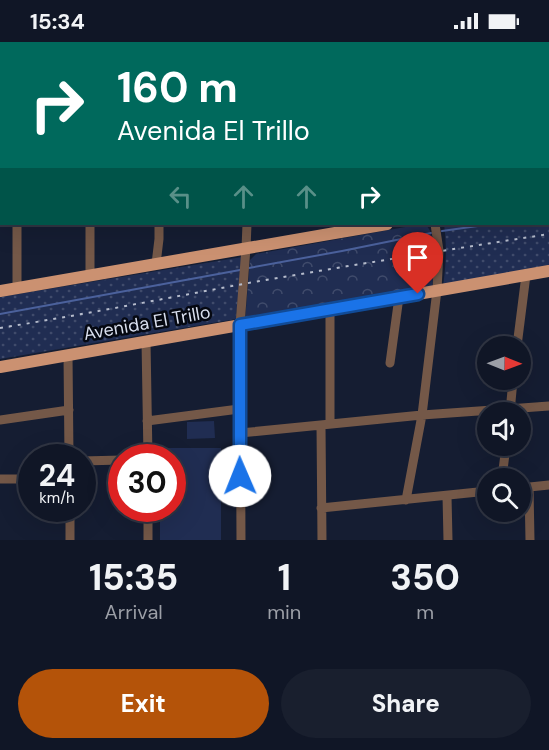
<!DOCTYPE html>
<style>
:root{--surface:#101626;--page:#191f2e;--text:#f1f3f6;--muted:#9c9fa7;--line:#303543;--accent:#b45309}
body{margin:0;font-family:"DM Sans",sans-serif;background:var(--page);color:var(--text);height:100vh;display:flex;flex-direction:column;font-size:22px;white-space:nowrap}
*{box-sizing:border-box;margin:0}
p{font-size:20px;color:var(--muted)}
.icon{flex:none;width:33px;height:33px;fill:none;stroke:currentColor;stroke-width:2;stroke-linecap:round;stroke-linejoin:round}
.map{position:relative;height:498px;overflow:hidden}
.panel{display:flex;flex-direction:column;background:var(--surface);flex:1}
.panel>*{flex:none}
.guide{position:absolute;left:0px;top:0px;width:549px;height:183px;box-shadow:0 6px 24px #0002,0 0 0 2px var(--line);background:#00695c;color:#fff;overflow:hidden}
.needle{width:39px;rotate:91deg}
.controls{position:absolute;left:477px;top:294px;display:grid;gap:12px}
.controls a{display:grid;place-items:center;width:54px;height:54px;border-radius:50%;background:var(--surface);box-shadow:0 6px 24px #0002,0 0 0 2px var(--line);font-size:30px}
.speed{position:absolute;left:18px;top:402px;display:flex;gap:12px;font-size:30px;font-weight:700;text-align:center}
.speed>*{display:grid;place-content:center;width:78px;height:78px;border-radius:50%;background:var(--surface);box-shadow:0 6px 24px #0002,0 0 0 2px var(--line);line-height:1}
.speed small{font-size:15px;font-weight:400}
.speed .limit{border:9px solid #d22;background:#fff;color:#111}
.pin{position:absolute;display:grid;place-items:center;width:51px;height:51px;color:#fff;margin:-62px -26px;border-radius:50% 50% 50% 0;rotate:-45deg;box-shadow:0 0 6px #0007}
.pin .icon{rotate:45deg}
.me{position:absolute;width:66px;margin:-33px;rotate:359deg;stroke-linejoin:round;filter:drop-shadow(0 0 4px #0008)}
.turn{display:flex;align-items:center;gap:21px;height:126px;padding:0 18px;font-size:27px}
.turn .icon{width:78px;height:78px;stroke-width:2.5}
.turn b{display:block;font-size:42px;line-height:51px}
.lanes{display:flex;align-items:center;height:57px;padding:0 18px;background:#0003;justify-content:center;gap:30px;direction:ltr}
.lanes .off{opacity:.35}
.eta{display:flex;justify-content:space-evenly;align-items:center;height:102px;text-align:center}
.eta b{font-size:36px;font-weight:800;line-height:42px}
.button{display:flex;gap:12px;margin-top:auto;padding:12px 18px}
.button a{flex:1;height:69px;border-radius:36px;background:var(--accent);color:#fff;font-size:24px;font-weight:800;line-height:69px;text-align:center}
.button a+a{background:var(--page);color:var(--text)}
.status{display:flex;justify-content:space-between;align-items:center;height:42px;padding:0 30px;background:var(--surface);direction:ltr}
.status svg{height:16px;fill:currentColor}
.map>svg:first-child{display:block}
.grass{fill:url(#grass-dots)}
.forest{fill:url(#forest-crowns)}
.pitch{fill:#202d52}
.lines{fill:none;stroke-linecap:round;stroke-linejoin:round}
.stream{stroke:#4b619c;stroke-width:2}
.minor{stroke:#745848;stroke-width:9}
.major{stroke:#cb9171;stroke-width:12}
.rail{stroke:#b6bccc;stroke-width:2;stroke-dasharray:3 6;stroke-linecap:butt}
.route-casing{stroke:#114b97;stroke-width:15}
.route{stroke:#1a73e8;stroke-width:10}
.labels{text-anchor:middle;stroke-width:5;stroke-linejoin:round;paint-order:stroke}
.street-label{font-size:18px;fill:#d9dfee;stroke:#050811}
</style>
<div class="status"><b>15:34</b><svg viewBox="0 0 49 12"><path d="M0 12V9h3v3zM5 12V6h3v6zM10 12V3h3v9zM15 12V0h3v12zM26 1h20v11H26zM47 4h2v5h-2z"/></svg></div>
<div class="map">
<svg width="549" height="498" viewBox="0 0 549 498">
<defs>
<pattern id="grass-dots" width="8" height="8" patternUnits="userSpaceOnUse" patternTransform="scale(1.5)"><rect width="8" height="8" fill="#202d52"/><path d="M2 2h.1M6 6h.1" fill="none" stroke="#404b6b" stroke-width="1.8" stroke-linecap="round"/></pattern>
<pattern id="forest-crowns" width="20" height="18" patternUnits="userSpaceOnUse" patternTransform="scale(1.5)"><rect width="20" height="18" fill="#202d52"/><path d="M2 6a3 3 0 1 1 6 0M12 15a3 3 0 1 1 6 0" fill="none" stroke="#404b6b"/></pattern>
</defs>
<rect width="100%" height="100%" fill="#151d32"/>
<!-- grass -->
<path class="grass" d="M548,161H549V226L443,245C446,223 447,204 444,182H548Z
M242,215L236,277L0,317V255Z"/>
<!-- forest -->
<path class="forest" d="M422,182H425C439,195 434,229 432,247L245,279L250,218L256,212Z"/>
<!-- pitch -->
<path class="pitch" d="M214,379L215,396L187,397V380Z
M160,406H221V498H160V467L172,466V416L160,415Z"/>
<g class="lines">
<!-- stream -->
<path class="stream" d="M548,173H549
M442,189L492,182
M249,226L342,209L431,191
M0,272L240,228"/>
<!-- minor -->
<path class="minor" d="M17,2V0
M89,2L90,0
M249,2V0
M322,2V0
M446,2V0
M548,8H549
M0,48H2
M548,79H549
M17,182V246
M90,182V233
M156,222L159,197V182
M330,267V382
M146,299L148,416
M517,304L526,233
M68,313L69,416
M390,321L399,255
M510,370L513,338
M0,378L69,368
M147,379L239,367
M321,383L322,498
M240,391L422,373L549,364
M82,419L122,418
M502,436L506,404
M0,437H32
M520,446L549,443
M529,446L530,498
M447,454L448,498
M406,458L422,373L437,248L439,209L435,182
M70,466V498
M148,466V498
M321,466L488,449
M241,498L240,283L246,206L247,182"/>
<!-- major -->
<path class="major" d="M548,153H549
M0,249L387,182
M0,325L549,229"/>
<!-- rail -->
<path class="rail" d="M0,286C81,273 162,257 243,242C345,224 447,208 549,192"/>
</g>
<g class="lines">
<defs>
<path id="route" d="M240,434V283L418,252"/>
</defs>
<!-- route casing -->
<use href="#route" class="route-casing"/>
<!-- route -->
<use href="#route" class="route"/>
</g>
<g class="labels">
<!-- street labels -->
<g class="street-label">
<text transform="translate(147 281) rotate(-10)" y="6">Avenida El Trillo</text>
</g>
</g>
</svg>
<div class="controls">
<a><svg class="needle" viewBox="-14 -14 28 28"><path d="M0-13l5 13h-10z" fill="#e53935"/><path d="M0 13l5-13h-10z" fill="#9c9fa7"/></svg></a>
<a><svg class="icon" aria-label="sound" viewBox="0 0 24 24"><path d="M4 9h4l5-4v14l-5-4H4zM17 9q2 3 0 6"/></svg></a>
<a><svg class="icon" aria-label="search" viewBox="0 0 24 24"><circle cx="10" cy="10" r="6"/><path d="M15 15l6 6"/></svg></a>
</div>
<div class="speed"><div>24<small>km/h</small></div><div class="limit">30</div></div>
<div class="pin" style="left:418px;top:252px;background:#d93025"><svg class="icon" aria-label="arrive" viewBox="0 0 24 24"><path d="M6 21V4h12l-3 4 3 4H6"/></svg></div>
<svg class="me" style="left:240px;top:434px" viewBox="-20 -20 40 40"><circle r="19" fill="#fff"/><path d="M0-13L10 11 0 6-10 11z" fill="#1a73e8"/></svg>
<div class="guide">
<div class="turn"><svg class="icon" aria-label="right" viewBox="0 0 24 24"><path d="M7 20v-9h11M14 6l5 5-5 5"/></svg><div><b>160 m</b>Avenida El Trillo</div></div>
<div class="lanes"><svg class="icon off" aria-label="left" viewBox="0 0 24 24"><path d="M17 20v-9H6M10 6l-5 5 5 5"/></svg><svg class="icon off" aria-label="ahead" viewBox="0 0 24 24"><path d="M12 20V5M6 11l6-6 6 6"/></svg><svg class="icon off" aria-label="ahead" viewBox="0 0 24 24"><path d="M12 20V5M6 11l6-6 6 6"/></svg><svg class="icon" aria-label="right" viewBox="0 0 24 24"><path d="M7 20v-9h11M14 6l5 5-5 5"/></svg></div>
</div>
</div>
<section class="panel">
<div class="eta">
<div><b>15:35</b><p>Arrival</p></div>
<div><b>1</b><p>min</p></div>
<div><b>350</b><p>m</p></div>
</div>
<div class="button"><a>Exit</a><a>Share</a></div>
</section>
